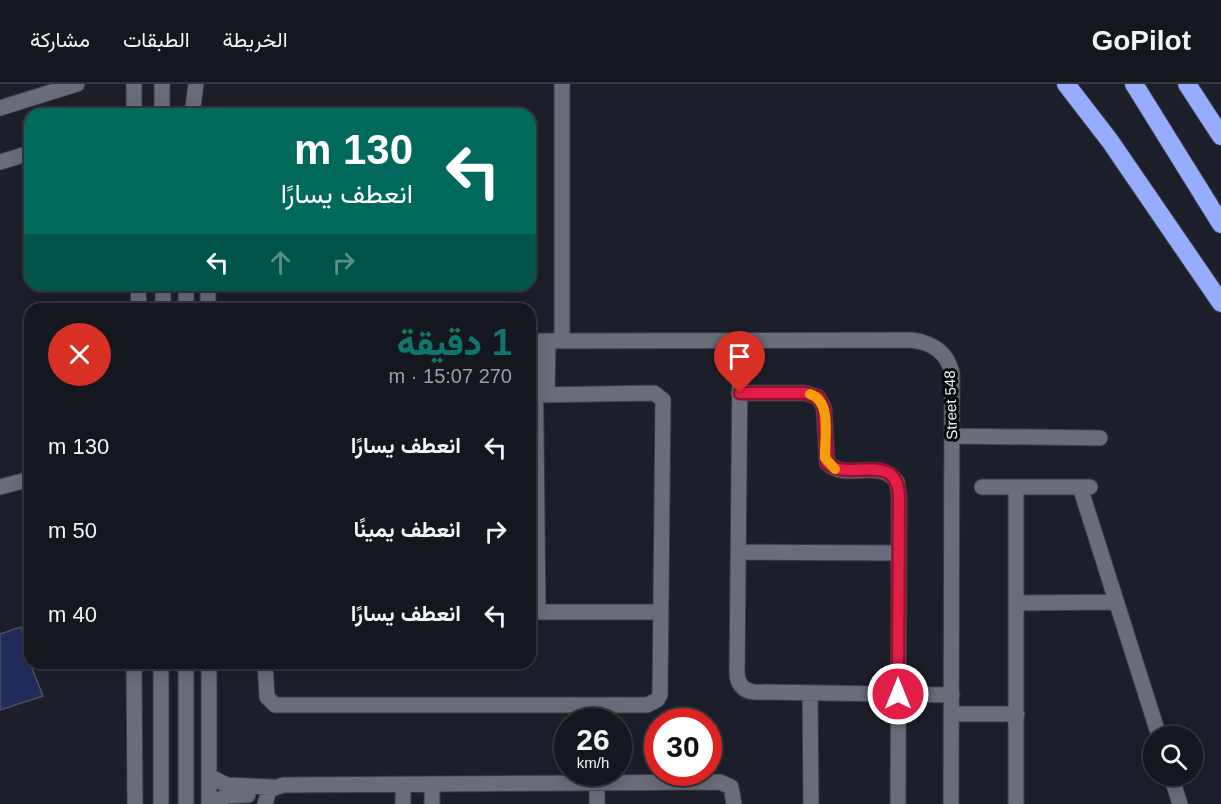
<!DOCTYPE html>
<html lang="ar">
<meta charset="utf-8">
<style>
:root{--surface:#15171f;--page:#22242c;--text:#f1f3f6;--muted:#9d9fa4;--line:#34363d;--accent:#0f766e}
body{margin:0;font-family:Helvetica,Vazirmatn,sans-serif;background:var(--page);color:var(--text);direction:rtl;height:100vh;display:flex;flex-direction:column;font-size:22px;white-space:nowrap}
*{box-sizing:border-box;margin:0}
p{font-size:20px;color:var(--muted)}
.icon{flex:none;width:33px;height:33px;fill:none;stroke:currentColor;stroke-width:2;stroke-linecap:round;stroke-linejoin:round}
.map{position:relative;flex:1;overflow:hidden;direction:ltr}
.panel{position:absolute;left:24px;top:219px;width:512px;height:366px;display:flex;flex-direction:column;background:var(--surface);border-radius:18px;box-shadow:0 3px 15px #0003,0 0 0 2px var(--line);direction:rtl}
.panel>*{flex:none}
.banner{position:absolute;left:24px;top:24px;width:512px;height:183px;border-radius:18px;box-shadow:0 3px 15px #0003,0 0 0 2px var(--line);direction:rtl;background:#00695c;color:#fff;overflow:hidden}
.fabs{position:absolute;left:1143px;top:642px;display:grid;gap:12px}
.fabs a{display:grid;place-items:center;width:60px;height:60px;border-radius:50%;background:var(--surface);box-shadow:0 3px 15px #0003,0 0 0 2px var(--line);font-size:30px}
.speed{position:absolute;left:554px;top:624px;display:flex;gap:12px;font-size:30px;font-weight:700;text-align:center}
.speed>*{display:grid;place-content:center;width:78px;height:78px;border-radius:50%;background:var(--surface);box-shadow:0 3px 15px #0003,0 0 0 2px var(--line);line-height:1}
.speed small{font-size:15px;font-weight:400}
.speed .limit{border:9px solid #d22;background:#fff;color:#111}
.pin{position:absolute;display:grid;place-items:center;width:51px;height:51px;color:#fff;margin:-62px -26px;border-radius:50% 50% 50% 0;rotate:-45deg;box-shadow:0 0 6px #0007}
.pin .icon{rotate:45deg}
.me{position:absolute;width:66px;margin:-33px;rotate:0deg;stroke-linejoin:round;filter:drop-shadow(0 0 4px #0008)}
.turn{display:flex;align-items:center;gap:21px;height:126px;padding:0 24px;font-size:27px}
.turn .icon{width:78px;height:78px;stroke-width:2.5}
.turn b{display:block;font-size:42px;line-height:51px}
.lanes{display:flex;align-items:center;height:57px;padding:0 24px;background:#0003;justify-content:center;gap:30px;direction:ltr}
.lanes .off{opacity:.35}
.round{display:grid;place-items:center;flex:none;width:63px;height:63px;border-radius:32px;background:var(--page)}
.head{display:flex;align-items:center;justify-content:space-between;height:102px;padding:0 24px}
h1{font-size:36px;font-weight:800;line-height:45px;color:var(--accent)}
ul{padding:0;list-style:none}
li{display:flex;align-items:center;gap:18px;height:84px;padding:0 24px}
li div{flex:1}
li b{display:block;font-size:22px}
li em{font-style:normal}
header{display:flex;align-items:center;gap:36px;box-sizing:border-box;height:84px;padding:0 30px;background:var(--surface);border-bottom:2px solid var(--line)}
header strong{font-size:28px}
nav{display:flex;gap:33px;margin-inline-start:auto;font-size:21px}
.map>svg:first-child{display:block}
.building{fill:#222c5b;stroke:#4c505c;stroke-width:1.5}
.lines{fill:none;stroke-linecap:round;stroke-linejoin:round}
.minor-casing{stroke:#3a3d45;stroke-width:17}
.highway-casing{stroke:#3a3d45;stroke-width:20}
.minor{stroke:#696d7a;stroke-width:15}
.highway{stroke:#96acfe;stroke-width:18}
.route-casing{stroke:#92132f;stroke-width:15}
.route{stroke:#e11d48;stroke-width:10}
.slow{stroke:#f59e0b;stroke-width:10}
.labels{text-anchor:middle;stroke-width:6;stroke-linejoin:round;paint-order:stroke}
.street-label{font-size:15px;fill:#f1f4fb;stroke:#08090d}
</style>
<header>
<strong>GoPilot</strong>
<nav><a>الخريطة</a><a>الطبقات</a><a>مشاركة</a></nav>
</header>
<div class="map">
<svg width="1221" height="720" viewBox="0 0 1221 720">
<rect width="100%" height="100%" fill="#1c1f29"/>
<!-- building -->
<path class="building" d="M21,543L30,579L43,612L0,626V550Z"/>
<g class="lines">
<defs>
<path id="minor" d="M134,0V30
M162,0V30
M562,0V257
M0,24L77,0
M192,30L196,0
M0,78L30,69
M138,201L139,225
M163,201V225
M208,201V225
M186,225V201
M530,257L912,256C933,259 947,268 952,289L951,720
M535,257L538,528
M740,285L737,588C737,600 743,607 754,608L952,611
M739,309H805L818,313L824,324L827,379C846,398 879,373 897,398L899,412L898,720
M547,311L548,257
M952,352L1100,354
M0,403L30,395
M982,403H1090
M1080,403L1159,652
M738,468L898,469
M1017,519L1116,518
M530,528H660
M134,579L135,720
M186,579V720
M265,579L267,613L275,621H647L657,616L660,611L663,316L654,309L536,311
M810,609L811,720
M952,630H1017
M209,692L227,701L272,703
M1171,692L1180,720
M432,700V720
M161,720V579
M209,720V579
M212,720L226,712L248,711
M265,720L269,706L283,701L720,698L731,703L734,720
M403,720V700
M597,720V699
M1016,720V403"/>
<path id="highway" d="M1066,0L1110,57L1221,219
M1134,0L1221,140
M1187,0L1221,52"/>
</defs>
<!-- minor casing -->
<use href="#minor" class="minor-casing"/>
<!-- highway casing -->
<use href="#highway" class="highway-casing"/>
<!-- minor -->
<use href="#minor" class="minor"/>
<!-- highway -->
<use href="#highway" class="highway"/>
</g>
<g class="lines">
<defs>
<path id="route" d="M740,309H805L818,313L824,324L827,379C847,399 897,365 899,412L898,610"/>
</defs>
<!-- route casing -->
<use href="#route" class="route-casing"/>
<!-- route -->
<use href="#route" class="route"/>
<!-- slow -->
<path class="slow" d="M810,310C833,318 824,354 825,374L835,385"/>
</g>
<g class="labels">
<!-- street labels -->
<g class="street-label">
<text transform="translate(951 321) rotate(-92)" y="5">Street 548</text>
</g>
</g>
</svg>
<div class="fabs">
<a><svg class="icon" aria-label="search" viewBox="0 0 24 24"><circle cx="10" cy="10" r="6"/><path d="M15 15l6 6"/></svg></a>
</div>
<div class="speed"><div>26<small>km/h</small></div><div class="limit">30</div></div>
<div class="pin" style="left:740px;top:309px;background:#d93025"><svg class="icon" aria-label="arrive" viewBox="0 0 24 24"><path d="M6 21V4h12l-3 4 3 4H6"/></svg></div>
<svg class="me" style="left:898px;top:610px" viewBox="-20 -20 40 40"><circle r="17" fill="#e11d48" stroke="#fff" stroke-width="3"/><path d="M0-11L8 9 0 5-8 9z" fill="#fff"/></svg>
<div class="banner">
<div class="turn"><svg class="icon" aria-label="left" viewBox="0 0 24 24"><path d="M17 20v-9H6M10 6l-5 5 5 5"/></svg><div><b>130 m</b>انعطف يسارًا</div></div>
<div class="lanes"><svg class="icon" aria-label="left" viewBox="0 0 24 24"><path d="M17 20v-9H6M10 6l-5 5 5 5"/></svg><svg class="icon off" aria-label="ahead" viewBox="0 0 24 24"><path d="M12 20V5M6 11l6-6 6 6"/></svg><svg class="icon off" aria-label="right" viewBox="0 0 24 24"><path d="M7 20v-9h11M14 6l5 5-5 5"/></svg></div>
</div>
<section class="panel">
<div class="head"><div><h1>1 دقيقة</h1><p>270 m · 15:07</p></div><a class="round" style="background:#d93025;color:#fff"><svg class="icon" aria-label="close" viewBox="0 0 24 24"><path d="M6 6l12 12M18 6L6 18"/></svg></a></div>
<ul>
<li><svg class="icon" aria-label="left" viewBox="0 0 24 24"><path d="M17 20v-9H6M10 6l-5 5 5 5"/></svg><div><b>انعطف يسارًا</b></div><em>130 m</em></li>
<li><svg class="icon" aria-label="right" viewBox="0 0 24 24"><path d="M7 20v-9h11M14 6l5 5-5 5"/></svg><div><b>انعطف يمينًا</b></div><em>50 m</em></li>
<li><svg class="icon" aria-label="left" viewBox="0 0 24 24"><path d="M17 20v-9H6M10 6l-5 5 5 5"/></svg><div><b>انعطف يسارًا</b></div><em>40 m</em></li>
</ul>
</section>
</div>
